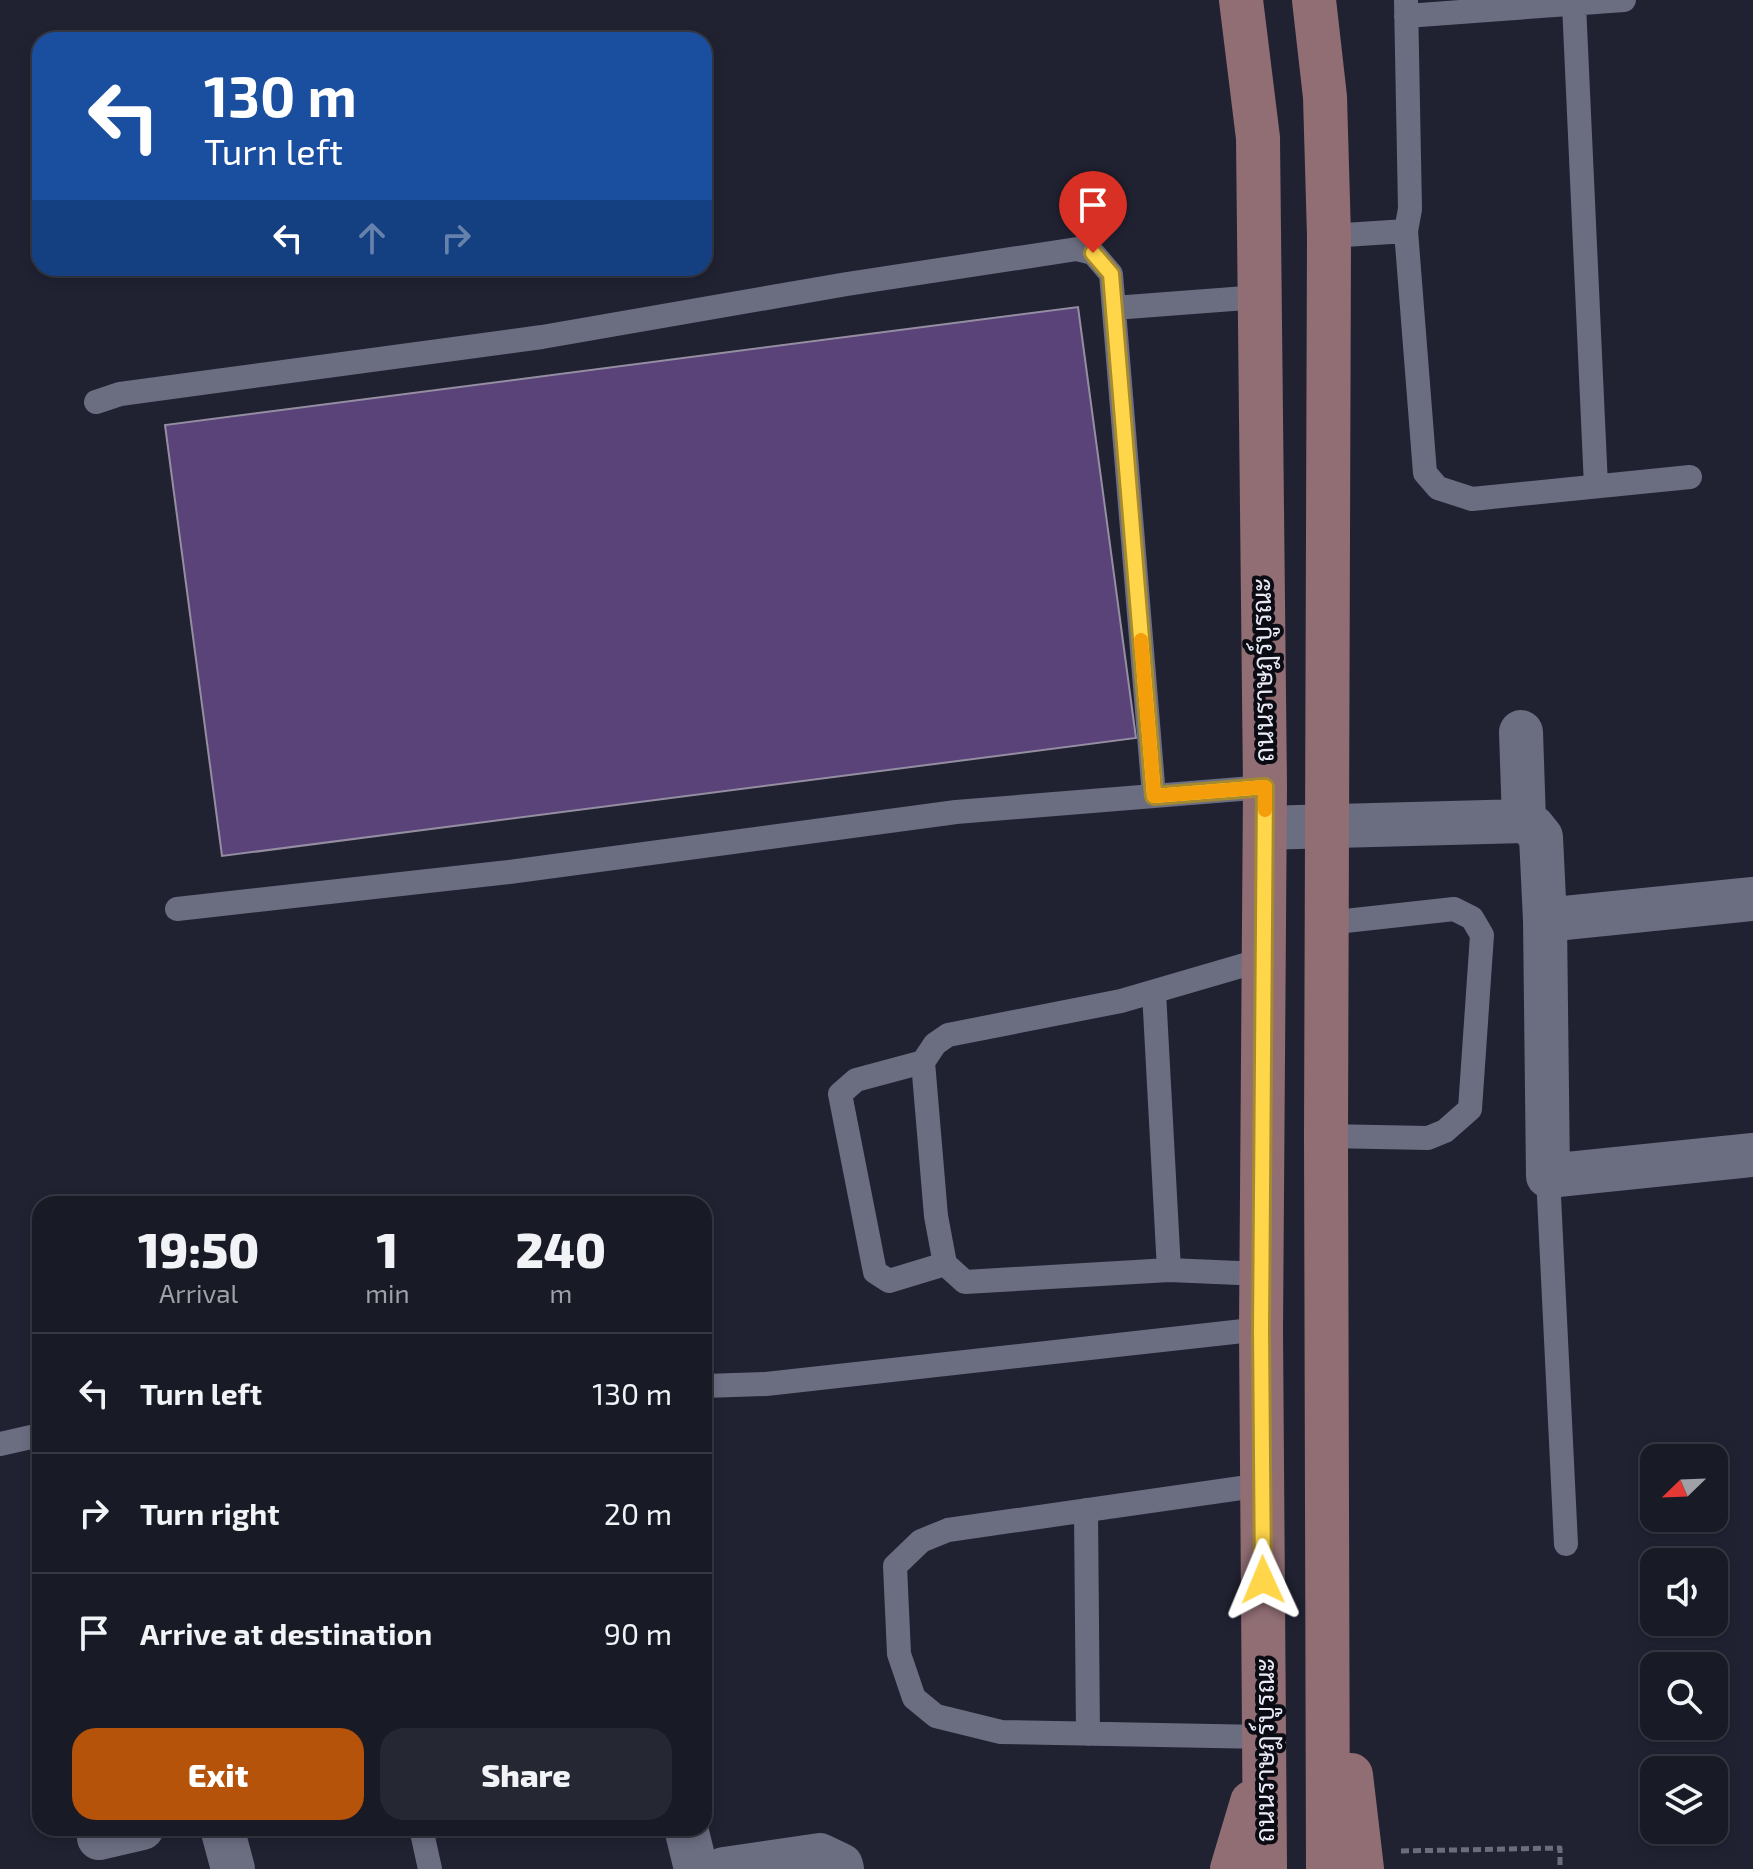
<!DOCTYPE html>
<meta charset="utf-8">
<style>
:root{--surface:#181a26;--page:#252732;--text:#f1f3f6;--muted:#9fa1a7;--line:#363843;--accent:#b45309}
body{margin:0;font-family:"Exo 2",Sarabun,sans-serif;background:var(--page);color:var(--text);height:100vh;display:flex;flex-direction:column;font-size:30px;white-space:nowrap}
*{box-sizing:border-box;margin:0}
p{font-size:26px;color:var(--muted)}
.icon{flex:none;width:44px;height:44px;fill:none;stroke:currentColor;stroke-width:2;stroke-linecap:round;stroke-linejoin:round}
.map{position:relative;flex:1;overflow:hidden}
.details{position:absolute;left:32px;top:1196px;width:680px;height:640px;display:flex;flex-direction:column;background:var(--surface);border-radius:24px;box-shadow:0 4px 12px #0003,0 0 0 2px var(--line)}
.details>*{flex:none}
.guide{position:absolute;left:32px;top:32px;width:680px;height:244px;border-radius:24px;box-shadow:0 4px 12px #0003,0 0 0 2px var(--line);background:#1a4fa0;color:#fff;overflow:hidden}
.needle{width:52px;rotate:247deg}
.tools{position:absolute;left:1640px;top:1444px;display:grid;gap:16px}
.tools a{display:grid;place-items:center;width:88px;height:88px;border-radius:16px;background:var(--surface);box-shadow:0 4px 12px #0003,0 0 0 2px var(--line);font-size:40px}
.pin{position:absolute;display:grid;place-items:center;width:68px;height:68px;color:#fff;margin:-82px -34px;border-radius:50% 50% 50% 0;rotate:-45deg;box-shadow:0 0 8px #0007}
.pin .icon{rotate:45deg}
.me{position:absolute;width:88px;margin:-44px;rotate:359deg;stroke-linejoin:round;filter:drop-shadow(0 0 6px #0008)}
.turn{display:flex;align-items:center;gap:28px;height:168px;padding:0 40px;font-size:36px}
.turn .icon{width:104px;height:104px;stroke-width:2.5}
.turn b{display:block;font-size:56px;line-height:68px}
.lanes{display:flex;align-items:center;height:76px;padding:0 40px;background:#0003;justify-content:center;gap:40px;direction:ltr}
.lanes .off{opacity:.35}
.eta{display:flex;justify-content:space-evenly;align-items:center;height:136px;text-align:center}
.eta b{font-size:48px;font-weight:800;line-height:56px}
.action{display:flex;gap:16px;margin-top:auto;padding:16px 40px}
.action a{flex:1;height:92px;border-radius:24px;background:var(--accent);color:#fff;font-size:32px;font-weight:800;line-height:92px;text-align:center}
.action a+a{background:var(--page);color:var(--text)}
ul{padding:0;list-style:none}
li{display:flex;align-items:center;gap:24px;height:120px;padding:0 40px;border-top:2px solid var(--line)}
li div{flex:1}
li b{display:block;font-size:30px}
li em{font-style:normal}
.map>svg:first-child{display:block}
.building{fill:#594379;stroke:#958ea2;stroke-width:2}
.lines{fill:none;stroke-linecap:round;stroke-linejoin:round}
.path{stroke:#6c6d7c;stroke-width:5;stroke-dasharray:8 4;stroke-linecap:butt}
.lane{stroke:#6b6d81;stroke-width:24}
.street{stroke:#6b6d81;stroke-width:44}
.secondary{stroke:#906e74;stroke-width:44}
.route-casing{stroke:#a68a30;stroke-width:20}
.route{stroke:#ffd54a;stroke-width:14}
.slow{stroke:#f59e0b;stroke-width:14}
.labels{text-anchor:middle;stroke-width:8;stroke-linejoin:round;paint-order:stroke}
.street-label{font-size:26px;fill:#e9eaf6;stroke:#0b0c13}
</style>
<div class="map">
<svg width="1753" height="1869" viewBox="0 0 1753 1869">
<rect width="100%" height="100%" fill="#202232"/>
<!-- building -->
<path class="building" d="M1078,307L1136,738L222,856L165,425Z"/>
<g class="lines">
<!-- path -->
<path class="path" d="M1401,1851L1560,1848V1869"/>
<!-- lane -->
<path class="lane" d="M1574,4L1596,486
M1406,16L1624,0
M1406,231L1425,473L1438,488L1472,499L1690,477
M1329,236L1406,231L1410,209L1406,0
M1114,308L1259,297
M96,402L120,394L542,337L847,284L1077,249L1093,253L1111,274L1154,796
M177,909L509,872L956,812L1265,787
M1154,992L1169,1270
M923,1062L856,1080L840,1094L875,1272L889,1281L945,1264
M1326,1136L1428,1138L1445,1131L1470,1109L1482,935L1472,918L1454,909L1327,923
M1548,1176L1566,1544
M1262,1274L1169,1270L965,1282L945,1264L936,1216L923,1062L935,1044L948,1035L1121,1001L1265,959
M704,1386L766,1384L1261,1329
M0,1444L40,1435
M1262,1485L948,1530L921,1541L895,1566L899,1654L914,1698L936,1716L1001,1732L1265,1737
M1086,1510L1088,1734
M421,1828L430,1869"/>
<!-- street -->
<path class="street" d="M1521,732L1524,821
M1265,828L1524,821L1533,827L1541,837L1545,920L1548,1176L1753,1155
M1545,920L1753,899
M222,1828L233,1869
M686,1828L696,1869
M99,1838L142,1828
M724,1869L820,1855L841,1865L842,1869"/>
<!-- secondary -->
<path class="secondary" d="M1241,0L1258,138L1265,787L1261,1329L1265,1869
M1314,0L1325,97L1329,236L1326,1136L1328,1869
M1351,1775L1362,1869
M1232,1869L1252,1802"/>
</g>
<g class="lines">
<defs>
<path id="route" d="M1093,253L1111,274L1154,796L1265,787L1261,1329L1263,1580"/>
</defs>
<!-- route casing -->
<use href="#route" class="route-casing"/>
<!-- route -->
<use href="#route" class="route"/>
<!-- slow -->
<path class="slow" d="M1141,640L1154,796L1265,787V810"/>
</g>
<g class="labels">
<!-- street labels -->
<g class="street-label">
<text transform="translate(1263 670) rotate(-91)" y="9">ถนนราษฎร์บูรณะ</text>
<text transform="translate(1265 1750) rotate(-90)" y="9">ถนนราษฎร์บูรณะ</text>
</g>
</g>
</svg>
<div class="tools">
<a><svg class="needle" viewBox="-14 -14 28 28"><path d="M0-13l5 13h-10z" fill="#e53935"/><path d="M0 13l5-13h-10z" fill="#9fa1a7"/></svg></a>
<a><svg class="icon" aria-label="sound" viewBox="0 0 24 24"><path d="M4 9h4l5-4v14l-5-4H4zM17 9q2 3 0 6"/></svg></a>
<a><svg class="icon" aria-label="search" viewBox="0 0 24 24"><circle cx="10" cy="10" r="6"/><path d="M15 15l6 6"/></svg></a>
<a><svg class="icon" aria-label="layers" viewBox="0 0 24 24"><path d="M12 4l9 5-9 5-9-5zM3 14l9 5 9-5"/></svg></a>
</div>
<div class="pin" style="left:1093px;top:253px;background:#d93025"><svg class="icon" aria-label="arrive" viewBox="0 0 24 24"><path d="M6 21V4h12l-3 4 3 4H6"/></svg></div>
<svg class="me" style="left:1263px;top:1580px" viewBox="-20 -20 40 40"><path d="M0-17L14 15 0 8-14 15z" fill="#ffd54a" stroke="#fff" stroke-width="4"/></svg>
<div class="guide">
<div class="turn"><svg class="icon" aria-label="left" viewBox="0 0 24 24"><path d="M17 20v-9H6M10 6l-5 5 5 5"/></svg><div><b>130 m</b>Turn left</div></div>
<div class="lanes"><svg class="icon" aria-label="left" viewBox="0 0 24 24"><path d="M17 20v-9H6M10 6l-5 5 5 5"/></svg><svg class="icon off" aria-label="ahead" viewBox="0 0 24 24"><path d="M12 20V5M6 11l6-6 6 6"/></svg><svg class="icon off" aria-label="right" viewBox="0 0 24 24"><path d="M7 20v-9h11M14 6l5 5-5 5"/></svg></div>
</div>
<section class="details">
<div class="eta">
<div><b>19:50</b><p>Arrival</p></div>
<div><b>1</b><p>min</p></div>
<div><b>240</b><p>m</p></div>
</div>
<ul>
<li><svg class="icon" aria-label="left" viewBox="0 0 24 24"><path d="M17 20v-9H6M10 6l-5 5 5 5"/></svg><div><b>Turn left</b></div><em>130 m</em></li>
<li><svg class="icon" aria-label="right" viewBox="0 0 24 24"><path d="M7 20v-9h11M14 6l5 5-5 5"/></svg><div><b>Turn right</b></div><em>20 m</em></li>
<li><svg class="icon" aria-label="arrive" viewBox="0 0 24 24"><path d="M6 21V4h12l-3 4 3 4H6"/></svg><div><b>Arrive at destination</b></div><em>90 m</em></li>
</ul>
<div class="action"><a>Exit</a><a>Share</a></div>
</section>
</div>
